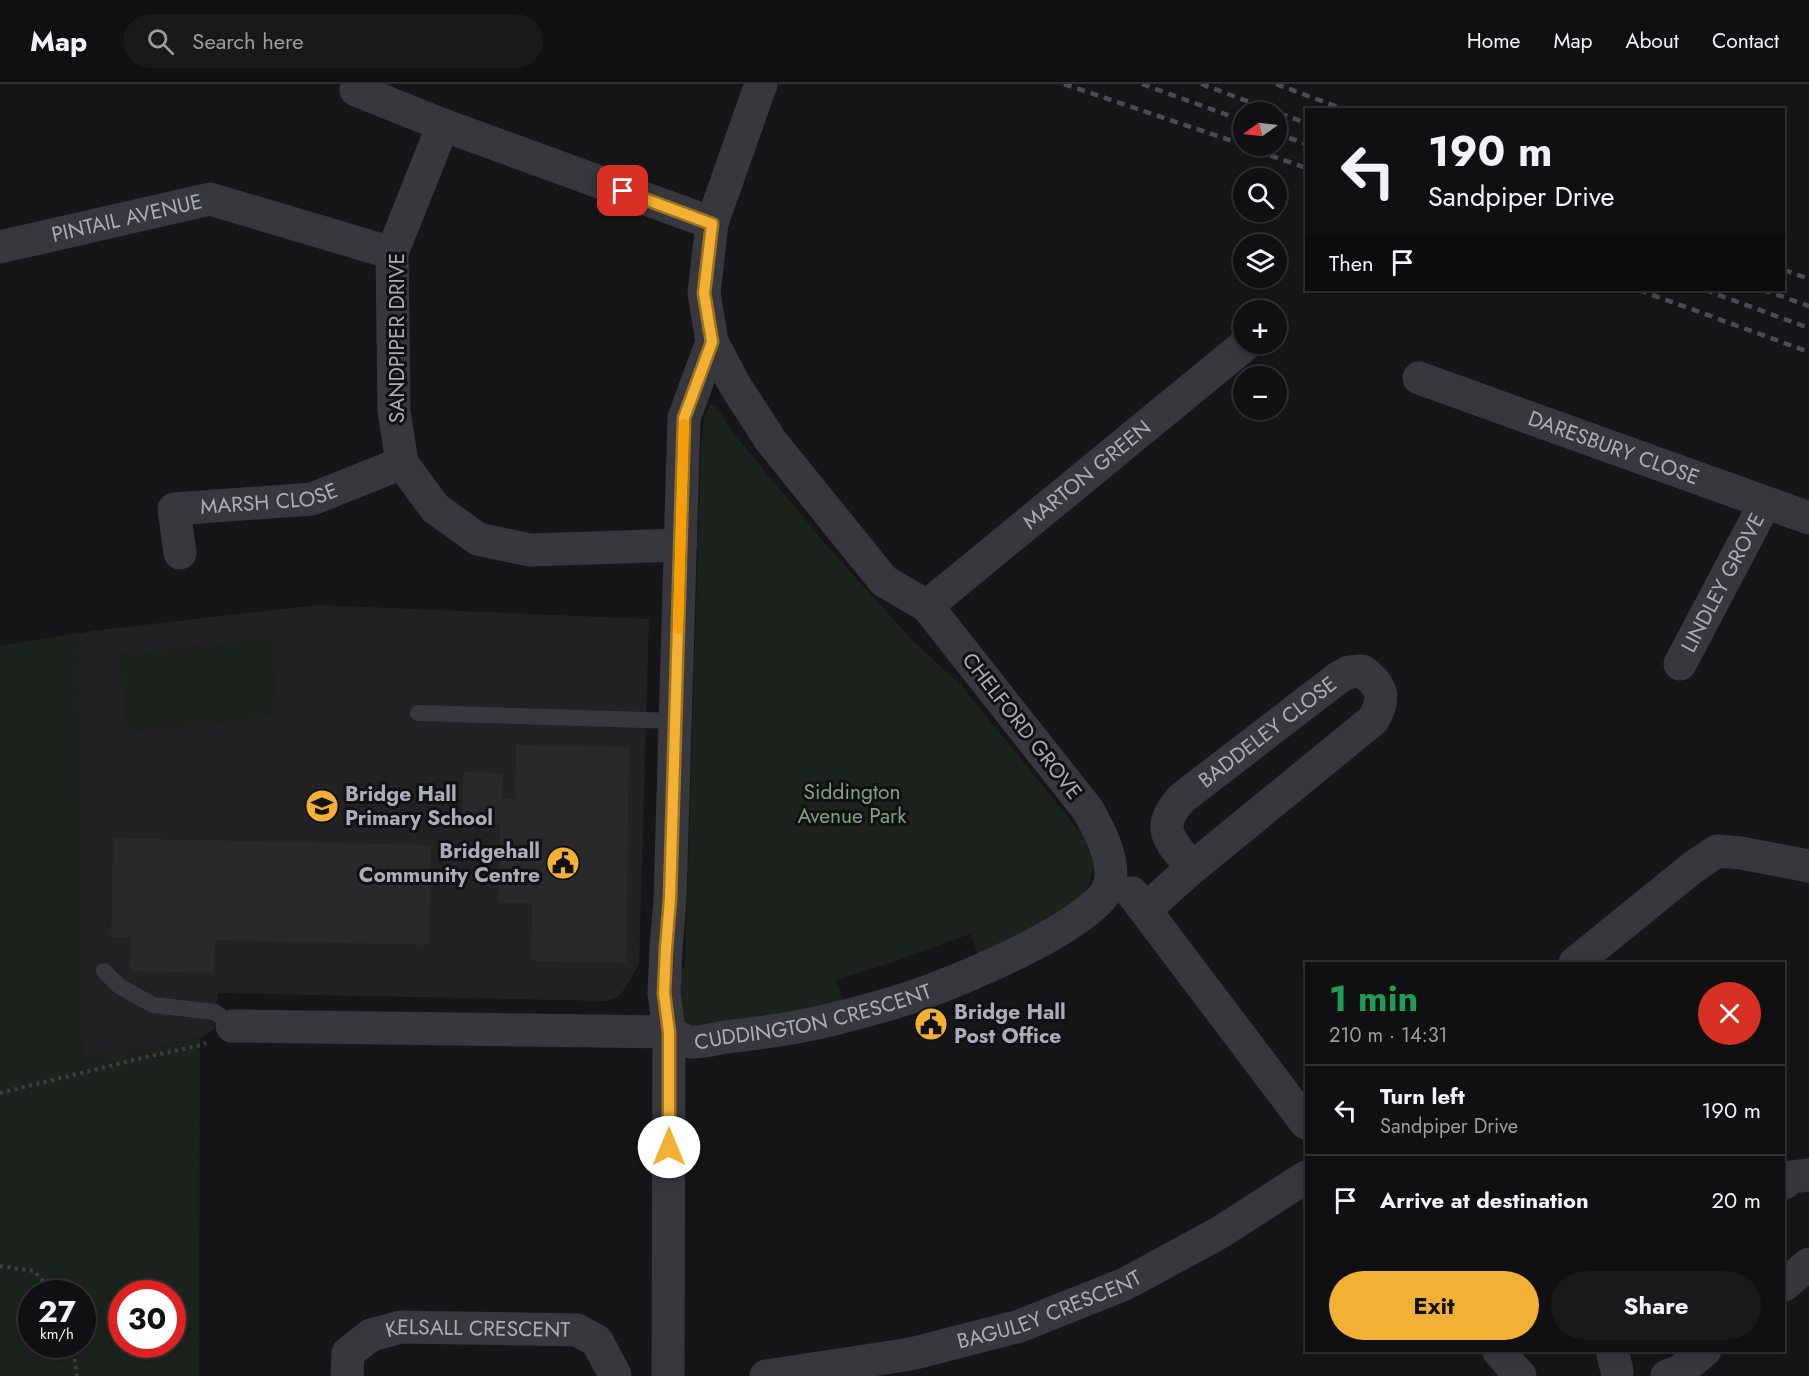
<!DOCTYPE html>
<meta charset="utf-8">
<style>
:root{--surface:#101012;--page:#19191b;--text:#f1f3f6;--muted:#9c9d9f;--line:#303032;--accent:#f2b134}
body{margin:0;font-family:Jost,sans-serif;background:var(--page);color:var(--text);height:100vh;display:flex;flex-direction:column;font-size:22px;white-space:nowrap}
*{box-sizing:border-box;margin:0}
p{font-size:20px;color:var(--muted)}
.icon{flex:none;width:33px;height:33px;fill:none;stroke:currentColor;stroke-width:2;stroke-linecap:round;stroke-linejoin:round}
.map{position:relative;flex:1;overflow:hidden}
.drawer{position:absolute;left:1305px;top:878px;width:480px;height:390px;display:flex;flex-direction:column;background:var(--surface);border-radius:0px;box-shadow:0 3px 9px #0003,0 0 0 2px var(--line)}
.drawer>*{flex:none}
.guide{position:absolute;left:1305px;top:24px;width:480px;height:183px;border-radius:0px;box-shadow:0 3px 9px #0003,0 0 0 2px var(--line);background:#101012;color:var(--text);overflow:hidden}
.needle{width:39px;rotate:256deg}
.fabs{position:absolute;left:1233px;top:18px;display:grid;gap:12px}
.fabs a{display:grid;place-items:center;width:54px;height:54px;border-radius:50%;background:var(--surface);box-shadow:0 3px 9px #0003,0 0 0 2px var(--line);font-size:30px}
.speed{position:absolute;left:18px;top:1196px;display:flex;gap:12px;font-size:30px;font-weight:700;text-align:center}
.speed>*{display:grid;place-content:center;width:78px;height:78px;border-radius:50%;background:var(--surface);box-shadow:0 3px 9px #0003,0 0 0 2px var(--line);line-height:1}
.speed small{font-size:15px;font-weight:400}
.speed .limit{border:9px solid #d22;background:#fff;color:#111}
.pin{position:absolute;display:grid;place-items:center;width:51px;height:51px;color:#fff;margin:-26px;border-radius:12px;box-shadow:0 3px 9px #0006}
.me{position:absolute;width:66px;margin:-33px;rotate:0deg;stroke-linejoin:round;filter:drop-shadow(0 0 4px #0008)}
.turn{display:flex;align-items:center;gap:21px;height:126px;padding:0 24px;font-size:27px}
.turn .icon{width:78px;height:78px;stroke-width:2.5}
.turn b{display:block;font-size:42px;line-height:51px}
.then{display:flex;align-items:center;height:57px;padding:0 24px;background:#0003;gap:12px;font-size:22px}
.round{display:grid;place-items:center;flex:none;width:63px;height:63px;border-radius:32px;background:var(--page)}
.head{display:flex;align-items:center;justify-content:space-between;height:102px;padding:0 24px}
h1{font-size:36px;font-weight:700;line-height:45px;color:#1e9e55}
.button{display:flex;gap:12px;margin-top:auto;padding:12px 24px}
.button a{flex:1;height:69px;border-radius:36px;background:var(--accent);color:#111;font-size:24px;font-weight:700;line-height:69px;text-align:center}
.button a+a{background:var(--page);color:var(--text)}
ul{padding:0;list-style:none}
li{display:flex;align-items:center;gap:18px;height:90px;padding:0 24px;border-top:2px solid var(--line)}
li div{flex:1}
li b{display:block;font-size:22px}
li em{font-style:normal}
header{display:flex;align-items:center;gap:36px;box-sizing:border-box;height:84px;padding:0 30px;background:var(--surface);border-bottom:2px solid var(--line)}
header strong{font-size:28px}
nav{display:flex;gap:33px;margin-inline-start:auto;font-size:21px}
.search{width:420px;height:54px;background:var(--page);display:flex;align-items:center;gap:15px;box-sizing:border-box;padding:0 21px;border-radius:33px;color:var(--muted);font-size:22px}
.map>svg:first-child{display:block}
.built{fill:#222225}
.green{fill:#1c231d;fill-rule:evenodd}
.building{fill:#29292c}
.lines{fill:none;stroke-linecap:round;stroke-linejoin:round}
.path{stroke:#3d3f44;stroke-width:4;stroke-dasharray:3 4.5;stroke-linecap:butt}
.lane{stroke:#37383d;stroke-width:16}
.street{stroke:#37383d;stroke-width:33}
.rail{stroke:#4a4c52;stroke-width:4.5;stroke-dasharray:8 6;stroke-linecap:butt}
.route-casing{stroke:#9d7322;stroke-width:15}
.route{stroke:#f2b134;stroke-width:10}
.slow{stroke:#f59e0b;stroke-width:10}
.labels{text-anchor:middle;stroke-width:6;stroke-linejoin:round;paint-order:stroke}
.street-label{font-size:21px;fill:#a8adb8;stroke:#111113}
.park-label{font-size:21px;fill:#7fa381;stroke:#111113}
.poi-label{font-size:21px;font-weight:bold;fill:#a8adb8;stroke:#111113;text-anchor:start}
</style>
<header>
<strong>Map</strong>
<div class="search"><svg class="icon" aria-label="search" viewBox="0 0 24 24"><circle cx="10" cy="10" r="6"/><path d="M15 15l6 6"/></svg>Search here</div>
<nav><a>Home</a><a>Map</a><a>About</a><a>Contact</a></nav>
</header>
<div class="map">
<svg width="1809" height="1292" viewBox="0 0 1809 1292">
<rect width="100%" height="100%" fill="#161618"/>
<!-- built -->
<path class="built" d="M318,521L649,535L639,881L623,907L616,914L606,917L218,909L214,945L200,954L83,974L0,562L100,546Z"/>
<!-- green -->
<path class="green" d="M710,321H715L718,325L733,349L829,464L912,556L961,601L1084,753L1094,781L1091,794L1086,806L1070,824L979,872L970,850L893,878L836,896L844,919L696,946L682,939L676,889L685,883L701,364L704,334Z
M79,549L80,905L83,973L200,954L199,1292H0V562ZM32,1209H82V1260H32ZM122,1209H172V1260H122Z
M271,554L279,632L128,649L119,570Z"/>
<!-- building -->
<path class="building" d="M516,661L629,663L626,879L531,877L532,819H498L500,740H462L463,688L503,689L502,715H515Z
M113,754L431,761L429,861L215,856L214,889L130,887L131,853H111Z"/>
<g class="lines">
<!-- path -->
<path class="path" d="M0,1009L146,973L202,961L206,959
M0,1182L34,1187L54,1209
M72,1260L77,1292"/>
<!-- lane -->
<path class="lane" d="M418,629L676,637
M104,887L119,902L153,921L215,928L232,942"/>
<!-- street -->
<g class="street">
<path d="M356,6L443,41"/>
<path id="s1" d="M0,163L210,115L392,169"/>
<path id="s2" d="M1419,294L1809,434"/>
<path d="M681,461L530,466L478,455L435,424L402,379L394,327L392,169L443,41L712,139"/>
<path id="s3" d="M180,469L174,425L312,415L402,379"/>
<path id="s4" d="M927,522L1246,260"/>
<path id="s5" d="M1680,580L1765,419"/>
<path d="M1132,809L1306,1039"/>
<path id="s6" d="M1146,825L1192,784C1171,757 1153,745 1182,714L1338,594L1349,588L1362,587C1383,602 1386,614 1373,636L1192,784"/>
<path d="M1575,879L1692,784L1717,767L1741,769L1809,782"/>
<path id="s7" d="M232,942L669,948C675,951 683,957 690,958C701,959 715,955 726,953C762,949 799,944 834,935C862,928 890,921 917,911C956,898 1101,839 1110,799C1115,775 1099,746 1088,726L927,522L884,497L771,357L736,303L712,258"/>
<path d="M1784,1099L1792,1093L1809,1091"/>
<path d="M1784,1201L1809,1180"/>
<path d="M1498,1266L1520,1292"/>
<path d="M1612,1266L1617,1287"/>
<path id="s8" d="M347,1292L348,1269L371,1251L401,1243L577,1246L597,1257L615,1291"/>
<path d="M668,1292L669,948L664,909L666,864L670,815L684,334L712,258L704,209L712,139L761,0"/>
<path id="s9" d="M766,1292L911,1270L1020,1242L1125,1200L1219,1149L1306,1093"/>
<path d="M1667,1292L1680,1287L1705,1266"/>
</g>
<!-- rail -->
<path class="rail" d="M1064,0L1244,61
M1142,0L1244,37
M1201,0L1306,39
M1276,0L1346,26
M1276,49L1306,60
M1244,62L1306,84
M1784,186L1809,195
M1639,206L1809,268
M1705,206L1809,244
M1763,206L1809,222"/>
</g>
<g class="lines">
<defs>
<path id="route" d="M623,107L712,140L704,209L712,258L684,334L670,815L666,864L664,909L669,948V1063"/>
</defs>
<!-- route casing -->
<use href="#route" class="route-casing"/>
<!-- route -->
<use href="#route" class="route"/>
<!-- slow -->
<path class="slow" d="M678,545L684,340"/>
</g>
<!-- icons -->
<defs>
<symbol id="school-disc" viewBox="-11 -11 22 22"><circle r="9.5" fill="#f2b134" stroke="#111113"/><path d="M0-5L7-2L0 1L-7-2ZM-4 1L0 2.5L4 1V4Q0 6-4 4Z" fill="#111"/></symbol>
<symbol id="civic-disc" viewBox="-11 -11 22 22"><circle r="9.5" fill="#f2b134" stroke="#111113"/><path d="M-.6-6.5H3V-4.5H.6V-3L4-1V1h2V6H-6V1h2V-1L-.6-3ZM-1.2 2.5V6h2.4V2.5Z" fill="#111"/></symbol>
</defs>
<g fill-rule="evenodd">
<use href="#school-disc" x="303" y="703" width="38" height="38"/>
<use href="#civic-disc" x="544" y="760" width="38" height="38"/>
<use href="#civic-disc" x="912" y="921" width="38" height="38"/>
</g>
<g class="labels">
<!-- street labels -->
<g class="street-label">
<text dy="7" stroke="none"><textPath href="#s1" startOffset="130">PINTAIL AVENUE</textPath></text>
<text transform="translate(397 254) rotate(-90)" y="7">SANDPIPER DRIVE</text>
<text dy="7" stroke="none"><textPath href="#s2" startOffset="207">DARESBURY CLOSE</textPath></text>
<text dy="7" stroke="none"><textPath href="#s4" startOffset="207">MARTON GREEN</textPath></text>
<text dy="7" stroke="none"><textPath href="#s3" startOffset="140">MARSH CLOSE</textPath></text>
<text dy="7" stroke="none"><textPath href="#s5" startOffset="92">LINDLEY GROVE</textPath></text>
<text transform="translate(1022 642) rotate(52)" y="7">CHELFORD GROVE</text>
<text dy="7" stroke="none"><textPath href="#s6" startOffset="252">BADDELEY CLOSE</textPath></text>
<text dy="7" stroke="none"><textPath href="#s7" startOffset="586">CUDDINGTON CRESCENT</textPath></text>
<text dy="7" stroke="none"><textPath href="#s9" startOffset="292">BAGULEY CRESCENT</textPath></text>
<text dy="7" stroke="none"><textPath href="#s8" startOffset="160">KELSALL CRESCENT</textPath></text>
</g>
<!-- park labels -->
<g class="park-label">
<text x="852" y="715">Siddington<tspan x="852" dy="24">Avenue Park</tspan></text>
</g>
<!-- poi labels -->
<g class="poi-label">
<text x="345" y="717">Bridge Hall<tspan x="345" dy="24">Primary School</tspan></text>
<text x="540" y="774" text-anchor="end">Bridgehall<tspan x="540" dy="24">Community Centre</tspan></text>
<text x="954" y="935">Bridge Hall<tspan x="954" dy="24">Post Office</tspan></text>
</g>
</g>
</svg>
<div class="fabs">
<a><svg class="needle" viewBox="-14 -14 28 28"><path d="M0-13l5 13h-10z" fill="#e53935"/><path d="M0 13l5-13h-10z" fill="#9c9d9f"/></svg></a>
<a><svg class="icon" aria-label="search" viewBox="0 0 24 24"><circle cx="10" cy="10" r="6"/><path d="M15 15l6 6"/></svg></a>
<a><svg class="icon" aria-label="layers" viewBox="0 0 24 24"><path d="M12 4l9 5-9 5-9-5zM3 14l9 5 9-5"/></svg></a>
<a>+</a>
<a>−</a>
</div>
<div class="speed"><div>27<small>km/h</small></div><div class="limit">30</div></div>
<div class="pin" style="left:623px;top:107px;background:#d93025"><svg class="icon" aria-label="arrive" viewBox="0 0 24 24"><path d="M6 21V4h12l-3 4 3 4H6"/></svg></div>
<svg class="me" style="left:669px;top:1063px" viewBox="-20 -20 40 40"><circle r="19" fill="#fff"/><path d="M0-13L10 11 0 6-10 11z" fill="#f2b134"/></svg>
<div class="guide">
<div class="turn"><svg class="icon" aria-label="left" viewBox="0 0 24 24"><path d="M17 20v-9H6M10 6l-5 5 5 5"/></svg><div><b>190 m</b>Sandpiper Drive</div></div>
<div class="then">Then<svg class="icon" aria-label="arrive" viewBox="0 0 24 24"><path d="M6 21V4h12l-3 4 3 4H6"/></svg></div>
</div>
<section class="drawer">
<div class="head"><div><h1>1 min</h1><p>210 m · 14:31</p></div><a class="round" style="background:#d93025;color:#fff"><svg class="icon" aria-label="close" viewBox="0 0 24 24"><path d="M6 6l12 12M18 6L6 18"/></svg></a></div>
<ul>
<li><svg class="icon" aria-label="left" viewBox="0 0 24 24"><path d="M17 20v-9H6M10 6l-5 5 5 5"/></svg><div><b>Turn left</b><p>Sandpiper Drive</p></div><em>190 m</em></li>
<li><svg class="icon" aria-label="arrive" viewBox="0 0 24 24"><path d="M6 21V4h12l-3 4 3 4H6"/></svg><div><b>Arrive at destination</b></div><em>20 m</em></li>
</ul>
<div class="button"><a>Exit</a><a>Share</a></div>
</section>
</div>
